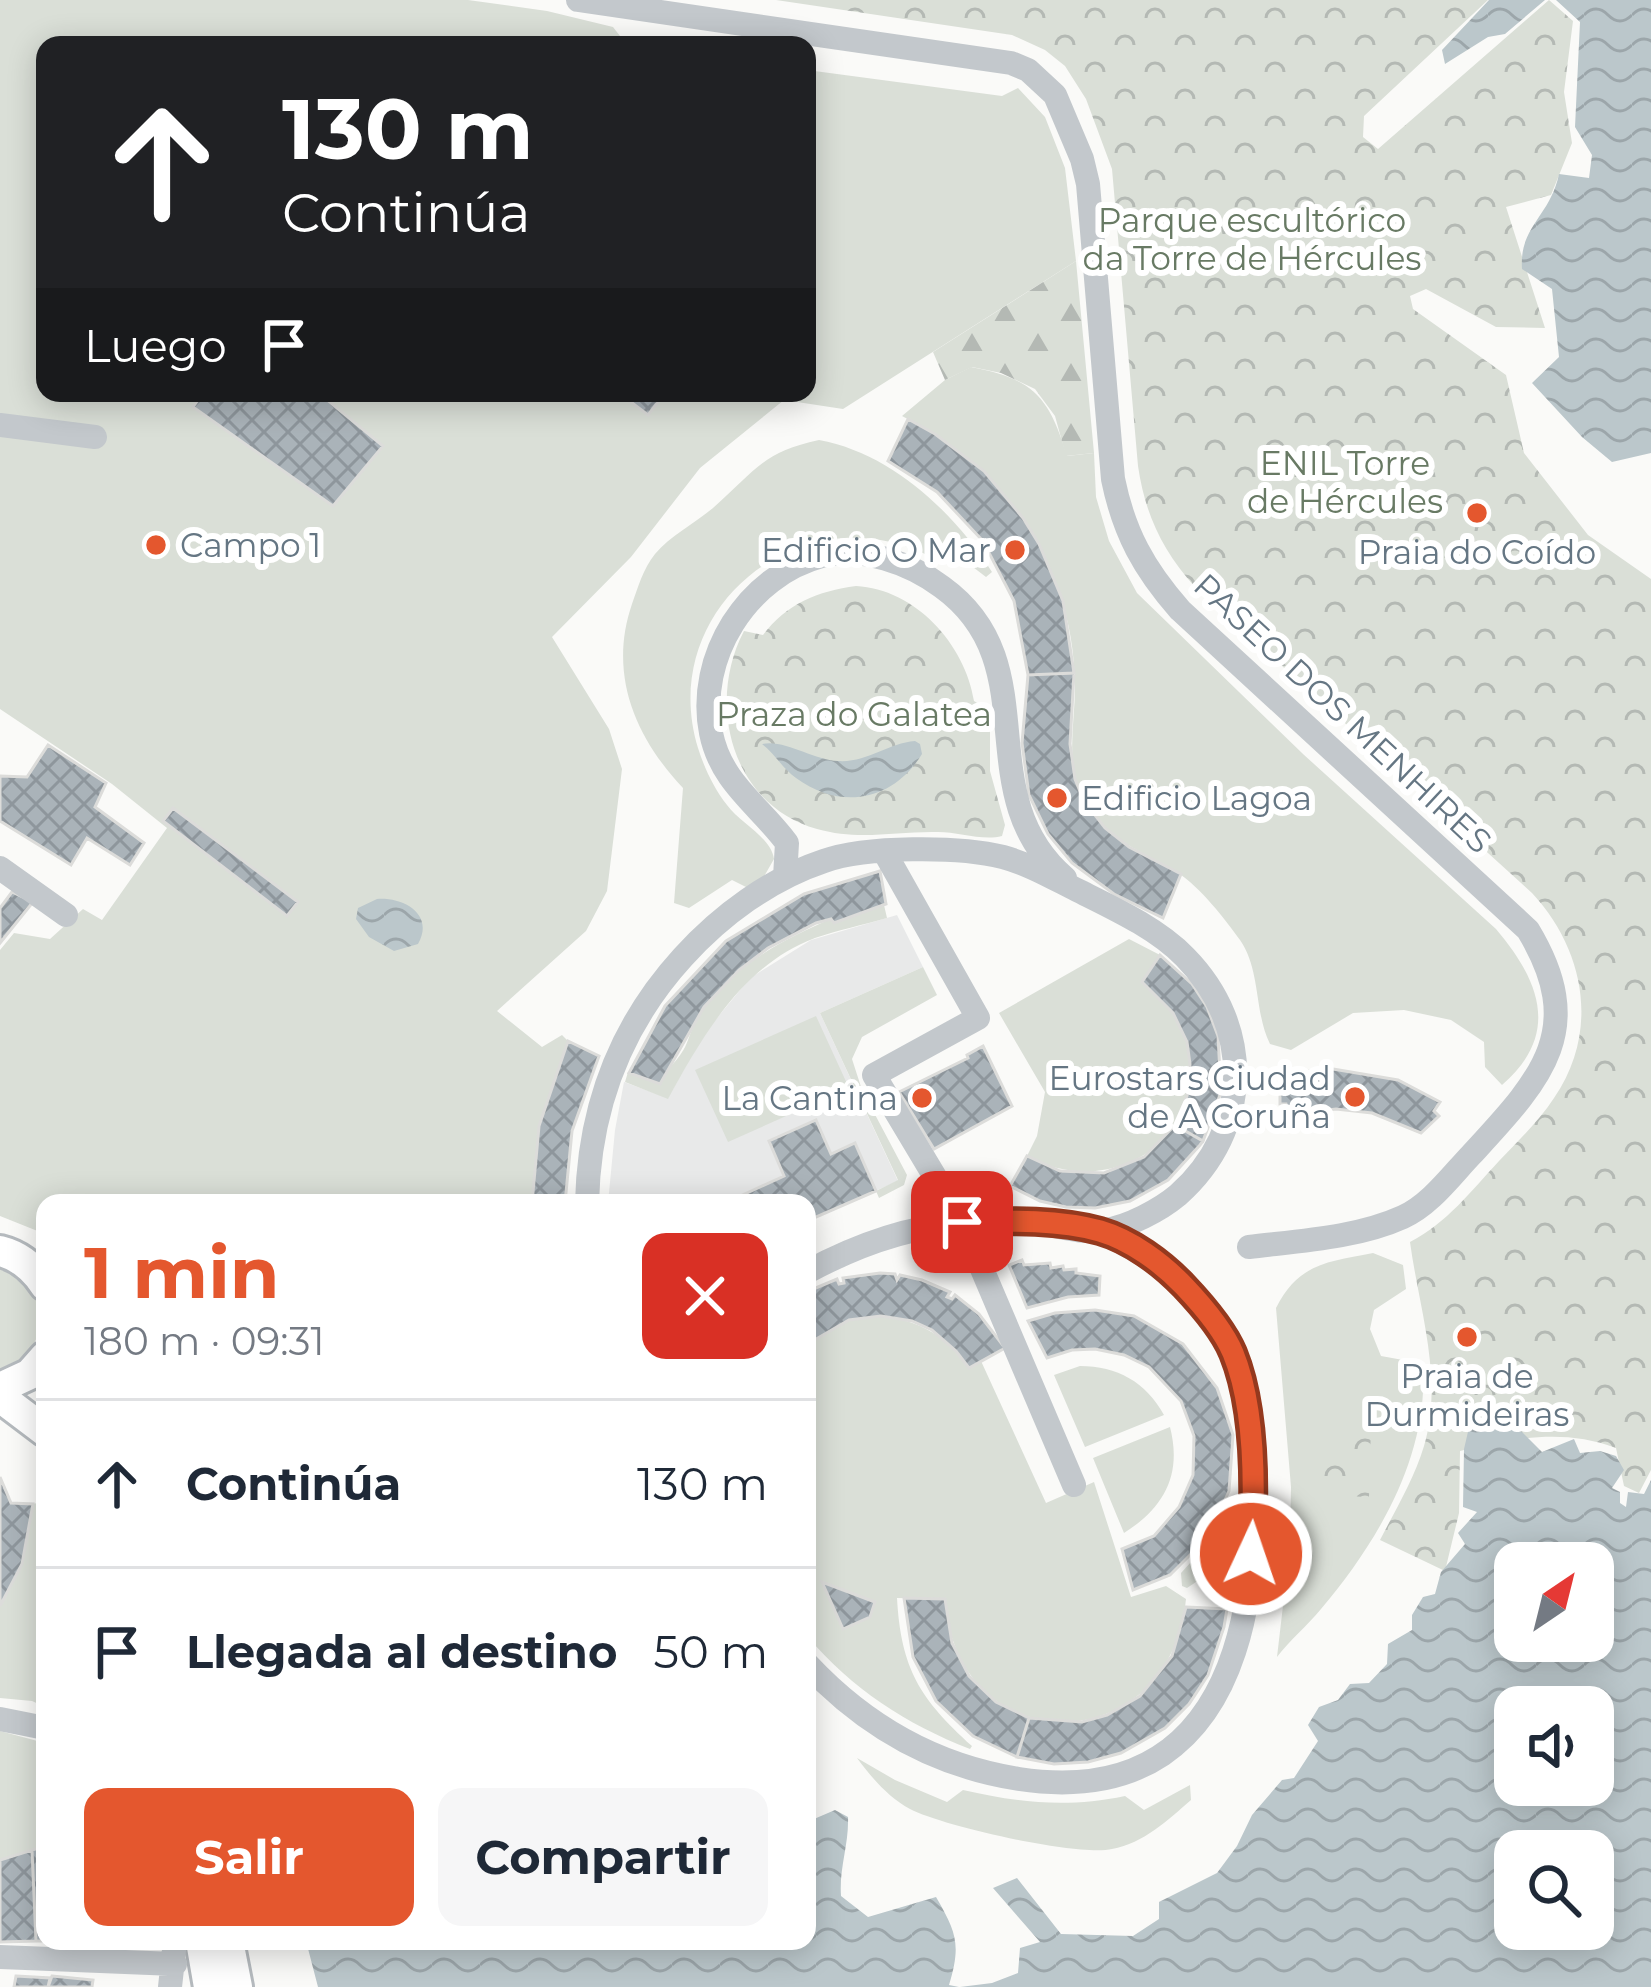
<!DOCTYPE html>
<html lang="es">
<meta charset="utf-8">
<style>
:root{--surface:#fff;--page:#f6f6f7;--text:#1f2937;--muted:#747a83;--line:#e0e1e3;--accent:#e4572e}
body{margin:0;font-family:Montserrat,sans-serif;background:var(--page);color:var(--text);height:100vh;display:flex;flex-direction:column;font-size:45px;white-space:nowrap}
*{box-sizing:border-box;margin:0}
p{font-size:39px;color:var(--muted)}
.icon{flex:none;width:66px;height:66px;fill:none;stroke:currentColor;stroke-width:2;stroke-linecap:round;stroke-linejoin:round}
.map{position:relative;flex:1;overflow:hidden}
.side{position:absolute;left:36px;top:1194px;width:780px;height:756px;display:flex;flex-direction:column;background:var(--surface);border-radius:24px;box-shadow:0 6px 30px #0003}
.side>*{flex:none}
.top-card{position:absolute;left:36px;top:36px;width:780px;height:366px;border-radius:24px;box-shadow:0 6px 30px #0003;background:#202124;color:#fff;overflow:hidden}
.needle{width:78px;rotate:35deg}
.fabs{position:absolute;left:1494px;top:1542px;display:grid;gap:24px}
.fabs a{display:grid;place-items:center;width:120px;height:120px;border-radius:24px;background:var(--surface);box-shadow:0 6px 30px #0003;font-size:60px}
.pin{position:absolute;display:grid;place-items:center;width:102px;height:102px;color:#fff;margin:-51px;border-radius:24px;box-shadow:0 6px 18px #0006}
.me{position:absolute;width:132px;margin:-66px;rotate:3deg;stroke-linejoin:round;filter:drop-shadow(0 0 9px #0008)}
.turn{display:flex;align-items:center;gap:42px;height:252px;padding:0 48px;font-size:54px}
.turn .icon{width:156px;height:156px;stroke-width:2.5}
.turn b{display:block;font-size:84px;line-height:102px}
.then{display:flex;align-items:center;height:114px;padding:0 48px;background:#0003;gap:24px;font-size:45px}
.round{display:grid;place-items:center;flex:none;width:126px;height:126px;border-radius:24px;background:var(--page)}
.headline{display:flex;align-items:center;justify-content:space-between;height:204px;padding:0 48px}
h1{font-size:72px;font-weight:700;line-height:90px;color:var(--accent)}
.button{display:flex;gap:24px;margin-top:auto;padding:24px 48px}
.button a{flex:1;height:138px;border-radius:24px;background:var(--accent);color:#fff;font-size:48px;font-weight:700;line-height:138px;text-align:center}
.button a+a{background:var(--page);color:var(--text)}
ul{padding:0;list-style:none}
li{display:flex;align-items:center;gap:36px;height:168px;padding:0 48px;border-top:3px solid var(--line)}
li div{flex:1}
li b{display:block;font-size:45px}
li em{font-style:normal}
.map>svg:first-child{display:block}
.built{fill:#e8e9e9}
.green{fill:#dadfd7}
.forest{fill:url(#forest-firs)}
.park{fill:url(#park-crowns)}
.water{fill:url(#water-waves);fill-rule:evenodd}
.building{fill:url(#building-cross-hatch);stroke:#dcdcda;stroke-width:3}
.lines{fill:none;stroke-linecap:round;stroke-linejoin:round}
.major-casing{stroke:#b5babe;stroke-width:36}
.minor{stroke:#c3c8cc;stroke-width:24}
.major{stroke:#fff;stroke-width:30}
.route-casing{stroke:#94391e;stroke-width:30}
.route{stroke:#e4572e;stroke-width:21}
.poi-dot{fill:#e4572e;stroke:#fff;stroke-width:4.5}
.labels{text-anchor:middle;stroke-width:12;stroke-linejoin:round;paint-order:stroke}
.park-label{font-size:33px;fill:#687a64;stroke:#fff}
.poi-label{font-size:33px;fill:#657683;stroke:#fff;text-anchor:end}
.street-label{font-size:33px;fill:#657683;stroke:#fff}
</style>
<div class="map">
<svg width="1651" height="1987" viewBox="0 0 1651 1987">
<defs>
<pattern id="forest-firs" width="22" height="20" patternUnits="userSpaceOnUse" patternTransform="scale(3)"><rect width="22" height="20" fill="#dadfd7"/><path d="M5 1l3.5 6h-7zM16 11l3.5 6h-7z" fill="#b4b9b4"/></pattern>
<pattern id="park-crowns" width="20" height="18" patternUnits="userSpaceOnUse" patternTransform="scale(3)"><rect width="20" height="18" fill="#dadfd7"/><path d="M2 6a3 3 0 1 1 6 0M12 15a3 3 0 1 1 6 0" fill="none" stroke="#b4b9b4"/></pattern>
<pattern id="water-waves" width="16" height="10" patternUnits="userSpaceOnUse" patternTransform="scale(3)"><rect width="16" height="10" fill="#bbc7cb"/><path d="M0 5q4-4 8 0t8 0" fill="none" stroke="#9ca6aa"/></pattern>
<pattern id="building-cross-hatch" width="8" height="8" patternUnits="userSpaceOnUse" patternTransform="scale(3)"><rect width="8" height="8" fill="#aab3b9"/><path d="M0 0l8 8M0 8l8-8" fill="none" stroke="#8e969c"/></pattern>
</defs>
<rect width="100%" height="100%" fill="#fafaf8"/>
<!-- built -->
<path class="built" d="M897,915L923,967L820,1013L898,1181L807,1221V1203H608L615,1130L624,1082L668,1098L703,1035L750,978L811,940Z"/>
<!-- green -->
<path class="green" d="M0,0H468L547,11L613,27L627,45H45V393H807V70L1002,96L1018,88L1045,117L1065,168L1076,261L843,409L784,400L700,468L631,557L552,637L609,729L622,769L607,891L586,931L497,1011L542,1047L562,1035L568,1041L539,1126L532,1203H45V1234L0,1216V950L14,933L50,939L83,909L102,920L167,828L112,784L0,709Z
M971,367C1034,379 1049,397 1067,456L1094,453L1096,497L1109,541L1137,593L1303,754L1496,929C1540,981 1561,1034 1502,1085L1485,1067L1484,1042L1451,1020L1404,1010L1353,1013L1291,1050L1270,1044C1254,1012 1261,970 1240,940C1225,919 1200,887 1178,873C1144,852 1106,840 1085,802C1064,765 1075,726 1075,686C1074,566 1006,471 902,416L945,380Z
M819,440C891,453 954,512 992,572L986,577L944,545L925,554C798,494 656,610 698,748C704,767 714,789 727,805C740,823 771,837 774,859L762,880L748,888L732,880L689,908L674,903L683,788C635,737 608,674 632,604C638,587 643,569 655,554C670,536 695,523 713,508C754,472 762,452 819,440Z
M884,905L887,918C863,925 838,930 815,938C743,965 703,1035 668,1099L625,1082L628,1072L660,1084C667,1066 681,1060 688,1040C708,980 775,942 831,919L834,923Z
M1129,939L1160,955L1143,982C1157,995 1171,1007 1180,1024C1228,1123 1119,1207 1027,1156L1037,1136L1045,1092L999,1013Z
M923,967L937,995L862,1037L852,1059L862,1090L907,1175L904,1185L879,1198L876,1191L898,1180L820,1013Z
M816,1016L849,1088L728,1142L695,1070Z
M1373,1253L1403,1265L1406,1289L1374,1310L1370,1329L1381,1356L1414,1362L1423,1368C1428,1457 1377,1543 1321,1609C1307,1626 1290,1640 1277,1657L1290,1546L1291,1487L1276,1308C1299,1263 1327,1262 1373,1253Z
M0,1267C57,1286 52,1351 0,1373Z
M870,1316C914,1317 943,1332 969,1368L981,1361L1046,1503L1094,1482L1131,1597L1166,1586L1186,1599C1170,1762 956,1764 945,1599L897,1598C901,1669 920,1699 972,1746L970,1749C906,1724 852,1689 807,1636V1345L849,1320Z
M1080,1366C1117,1366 1146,1382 1164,1415L1085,1447L1054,1375Z
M1170,1427C1182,1474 1165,1507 1124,1533L1093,1458Z
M45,1501V1707L32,1701L0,1698V1606L22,1564L33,1504Z
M1229,1504L1234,1506L1229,1567L1205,1576L1187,1588L1182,1586L1181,1573L1211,1540Z
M0,1731L45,1743V1846L0,1860Z
M857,1758L895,1780L947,1802L963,1790C1019,1803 1068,1808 1125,1796L1144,1810L1190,1785L1191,1800C1168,1820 1144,1843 1112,1849C1079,1857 942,1826 910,1809C888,1797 872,1778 857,1758Z"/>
<!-- forest -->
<path class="forest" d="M1076,261L1094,453L1066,456L1055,416L1035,389L1001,373L972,367L945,380L933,352Z"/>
<!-- park -->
<path class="park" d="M776,0H1488L1364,116L1363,137L1378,149L1549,0L1573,21L1564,92L1572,143L1551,195L1506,207L1545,328L1496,327L1426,289L1410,296L1413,309L1506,375L1524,453L1588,535L1651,579V1470L1639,1493L1624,1486L1616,1448C1564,1428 1512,1438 1460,1451L1459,1513L1445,1571L1380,1540C1396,1509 1414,1479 1424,1446C1444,1379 1419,1309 1410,1242C1447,1223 1471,1191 1499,1161C1518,1141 1539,1121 1554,1098C1600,1031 1585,950 1532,893L1195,587C1162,550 1145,514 1138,466L1112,169L1086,99L1065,66L1045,50L1012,35Z
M856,586C915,589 965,644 974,701L990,711V771L1005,825L1002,836C983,841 958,832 938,832C896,831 859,841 817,829C731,805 706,703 744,631L763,635C786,604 818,591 856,586Z
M1323,1423L1371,1425L1369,1497L1318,1495Z"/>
<!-- water -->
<path class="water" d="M1489,0H1545L1505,34L1488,37L1445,64L1442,50Z
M1556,0H1651V453L1612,462L1582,437L1532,383L1559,357L1552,289L1522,269C1519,226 1550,217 1559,174L1589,178L1592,155L1575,127L1580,22Z
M915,741L920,744L922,754C893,801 841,811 796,778C783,769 775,754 762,744C785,739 813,760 838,761C867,763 888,743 915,741Z
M377,899C403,897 435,914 418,944L394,951L369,937L356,919L358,908Z
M1499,1409L1542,1452L1574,1439L1580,1453L1600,1451L1616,1456L1624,1470L1612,1488L1620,1492V1503L1626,1507L1628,1492L1644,1494L1651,1480V1987H960L992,1983L1018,1973L1020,1948L1040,1942L993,1888L1017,1878L1061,1934L1133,1936L1159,1919V1902L1217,1873L1237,1846L1252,1815L1282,1780L1294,1778L1318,1741L1308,1725L1319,1707L1338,1700L1350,1684L1369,1683L1387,1664L1388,1644L1412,1630V1615L1423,1597L1435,1594L1441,1572L1465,1544L1458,1533L1477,1512L1463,1507L1464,1449L1470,1423ZM1515,1563H1593V1641H1515ZM1593,1707V1785H1515V1707ZM1593,1851V1929H1515V1851Z
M835,1810L848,1817C849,1845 839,1868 841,1896L868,1917L936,1897C957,1933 961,1945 949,1985L959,1987H318L306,1941H807V1822Z"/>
<!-- building -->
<path class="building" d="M203,393H319L383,446L333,506L193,407Z
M619,393H646L658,402L648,415Z
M908,419L935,434L984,471L1023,518L1039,544L1063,601L1074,673L1028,675L1014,601L983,541L937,492L888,461Z
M1074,673L1070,744L1075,779L1084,801L1105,828L1129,847L1181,874L1163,918L1114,894L1072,863L1048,834L1029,795L1022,743L1028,675Z
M48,745L106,783L95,807L144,843L130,865L87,838L71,865L0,821V776L27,777Z
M173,808L298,902L287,916L163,821Z
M880,871L886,904L834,923L831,919L816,923L768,948L739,970L704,1007L660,1084L629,1073L665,1006L726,941L804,894Z
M12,892L33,902L0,943V908Z
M1160,955L1192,984L1207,1007L1218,1036L1221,1092L1203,1141L1175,1125L1187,1096L1190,1064L1187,1042L1173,1013L1142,982Z
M568,1041L599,1056L572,1131L565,1203H532L539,1126Z
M983,1046L1012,1106L934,1149L899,1092L968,1058L967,1055Z
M1333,1069L1398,1080L1440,1102L1434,1111L1439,1116L1421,1133L1372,1113L1336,1109L1289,1115L1286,1104H1280V1079L1299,1072Z
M816,1120L831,1154L855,1143L876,1191L807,1221V1203H725L784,1176L769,1141Z
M1175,1125L1203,1141L1200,1145L1168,1180L1130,1201L1095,1208L1066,1207L1040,1201L1010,1186L1027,1156L1060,1171L1104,1173L1144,1157Z
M1022,1260L1024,1265L1050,1263L1051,1268L1063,1266L1064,1270L1076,1269V1273L1100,1276L1099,1295L1068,1297L1027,1308L1009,1265Z
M880,1273L895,1274L897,1280L900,1275L922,1280L950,1292L947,1297L952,1299L955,1295L979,1314L1005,1348L969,1368L956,1351L932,1330L912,1321L881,1316L849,1320L811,1342L807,1338V1293L809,1297L814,1294L811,1290L837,1279L839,1284L844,1283L843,1278Z
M1095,1310L1134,1316L1183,1344L1217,1388L1233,1435L1229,1491L1209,1536L1170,1575L1133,1590L1122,1549L1154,1536L1179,1507L1193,1475L1194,1436L1181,1401L1149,1367L1124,1355L1095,1349L1072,1350L1047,1358L1028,1321L1055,1313Z
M0,1477L11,1503L33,1504L22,1564L0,1606Z
M822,1582L875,1602L870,1617L843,1629Z
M904,1598L945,1599L952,1643L969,1676L996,1702L1029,1718L1017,1757L973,1736L936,1701L913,1657Z
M1186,1607L1227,1609L1224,1627L1208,1675L1189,1704L1165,1728L1121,1753L1088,1762L1054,1764L1017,1757L1029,1718L1082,1722L1107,1715L1140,1696L1172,1656Z
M45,1846V1941H59H36L32,1850Z
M32,1850L36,1941L0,1942V1860Z
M16,1976L50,1978L48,1987H14Z
M52,1976L93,1980L92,1987H48Z"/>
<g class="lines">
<defs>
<path id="major" d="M0,1251C20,1256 34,1268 45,1285
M0,1388L30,1374L45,1357
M0,1397L45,1431
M201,1941L209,1987
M228,1941L237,1987"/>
</defs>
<!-- major casing -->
<use href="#major" class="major-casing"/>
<!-- minor -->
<path class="minor" d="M578,0L1011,63L1028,70L1055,95L1082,159L1088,184L1113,479C1124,533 1144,569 1180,610L1528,930C1589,1031 1540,1080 1471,1155C1451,1176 1430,1205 1403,1217C1357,1238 1298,1241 1249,1247
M0,425L95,437
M885,853L978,1018L874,1075L962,1222L1074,1485
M0,868L66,915
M785,877L787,843C759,805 721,783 711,733C696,657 747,576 822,556C863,546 910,563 942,587C1050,665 966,793 1065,878
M587,1203C589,1110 620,1026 683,957C721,915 770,879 824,861C866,846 959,846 1003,857C1029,864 1053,878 1077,890C1113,908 1157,928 1185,957C1254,1027 1252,1129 1178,1195C1160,1210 1128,1227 1105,1230C1079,1235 1050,1223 1024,1221C1004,1220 981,1221 961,1223C906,1227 855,1246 807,1272
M807,1664C865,1726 935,1766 1019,1779C1266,1816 1273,1539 1238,1367C1215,1302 1160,1259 1100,1232
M0,1719L45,1728
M0,1957L175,1964
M170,1987L175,1941"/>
<!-- major -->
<use href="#major" class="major"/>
</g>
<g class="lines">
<defs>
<path id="route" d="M962,1222C1007,1221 1056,1219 1100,1231C1131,1240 1162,1263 1184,1286C1202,1305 1223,1329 1233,1353C1256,1409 1255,1494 1251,1554"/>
</defs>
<!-- route casing -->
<use href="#route" class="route-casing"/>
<!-- route -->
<use href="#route" class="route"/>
</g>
<!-- markers -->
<g class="poi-dot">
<circle cx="1477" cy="513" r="12"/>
<circle cx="156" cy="545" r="12"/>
<circle cx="1015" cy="550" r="12"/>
<circle cx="1057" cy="798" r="12"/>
<circle cx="1355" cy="1097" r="12"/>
<circle cx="922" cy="1098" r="12"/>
<circle cx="1467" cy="1337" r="12"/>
</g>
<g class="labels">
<!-- park labels -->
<g class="park-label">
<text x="1252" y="232">Parque escultórico<tspan x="1252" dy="38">da Torre de Hércules</tspan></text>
<text x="1345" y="475">ENIL Torre<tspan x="1345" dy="38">de Hércules</tspan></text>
<text x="854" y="726">Praza do Galatea</text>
</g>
<!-- poi labels -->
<g class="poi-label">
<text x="180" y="557" text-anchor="start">Campo 1</text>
<text x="991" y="562">Edificio O Mar</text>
<text x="1477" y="564" text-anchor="middle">Praia do Coído</text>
<text x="1081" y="810" text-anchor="start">Edificio Lagoa</text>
<text x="1331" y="1090">Eurostars Ciudad<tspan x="1331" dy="38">de A Coruña</tspan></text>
<text x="898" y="1110">La Cantina</text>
<text x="1467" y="1388" text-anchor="middle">Praia de<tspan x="1467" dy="38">Durmideiras</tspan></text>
</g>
<!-- street labels -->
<g class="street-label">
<text transform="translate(1343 713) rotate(43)" y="12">PASEO DOS MENHIRES</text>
</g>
</g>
</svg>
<div class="fabs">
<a><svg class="needle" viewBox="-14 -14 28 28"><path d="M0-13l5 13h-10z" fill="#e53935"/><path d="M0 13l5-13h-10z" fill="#747a83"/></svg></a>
<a><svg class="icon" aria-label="sound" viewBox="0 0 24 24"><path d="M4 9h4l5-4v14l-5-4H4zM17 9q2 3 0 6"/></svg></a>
<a><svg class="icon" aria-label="search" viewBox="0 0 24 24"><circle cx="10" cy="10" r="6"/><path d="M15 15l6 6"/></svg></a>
</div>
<div class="pin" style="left:962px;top:1222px;background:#d93025"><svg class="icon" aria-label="arrive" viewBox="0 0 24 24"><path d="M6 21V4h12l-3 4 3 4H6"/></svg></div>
<svg class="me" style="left:1251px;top:1554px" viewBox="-20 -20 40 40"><circle r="17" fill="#e4572e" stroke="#fff" stroke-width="3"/><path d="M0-11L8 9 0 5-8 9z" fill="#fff"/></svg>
<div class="top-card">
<div class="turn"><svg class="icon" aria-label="ahead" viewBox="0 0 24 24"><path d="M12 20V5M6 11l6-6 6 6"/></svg><div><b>130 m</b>Continúa</div></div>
<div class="then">Luego<svg class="icon" aria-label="arrive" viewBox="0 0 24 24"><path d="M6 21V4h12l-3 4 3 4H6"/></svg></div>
</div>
<section class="side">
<div class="headline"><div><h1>1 min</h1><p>180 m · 09:31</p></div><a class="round" style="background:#d93025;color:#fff"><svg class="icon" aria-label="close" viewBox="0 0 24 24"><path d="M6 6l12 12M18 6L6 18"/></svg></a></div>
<ul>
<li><svg class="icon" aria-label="ahead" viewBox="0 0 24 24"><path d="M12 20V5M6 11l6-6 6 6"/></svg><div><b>Continúa</b></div><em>130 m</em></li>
<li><svg class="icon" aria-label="arrive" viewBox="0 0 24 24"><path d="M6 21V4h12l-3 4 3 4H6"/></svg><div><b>Llegada al destino</b></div><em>50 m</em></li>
</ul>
<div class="button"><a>Salir</a><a>Compartir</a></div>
</section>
</div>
